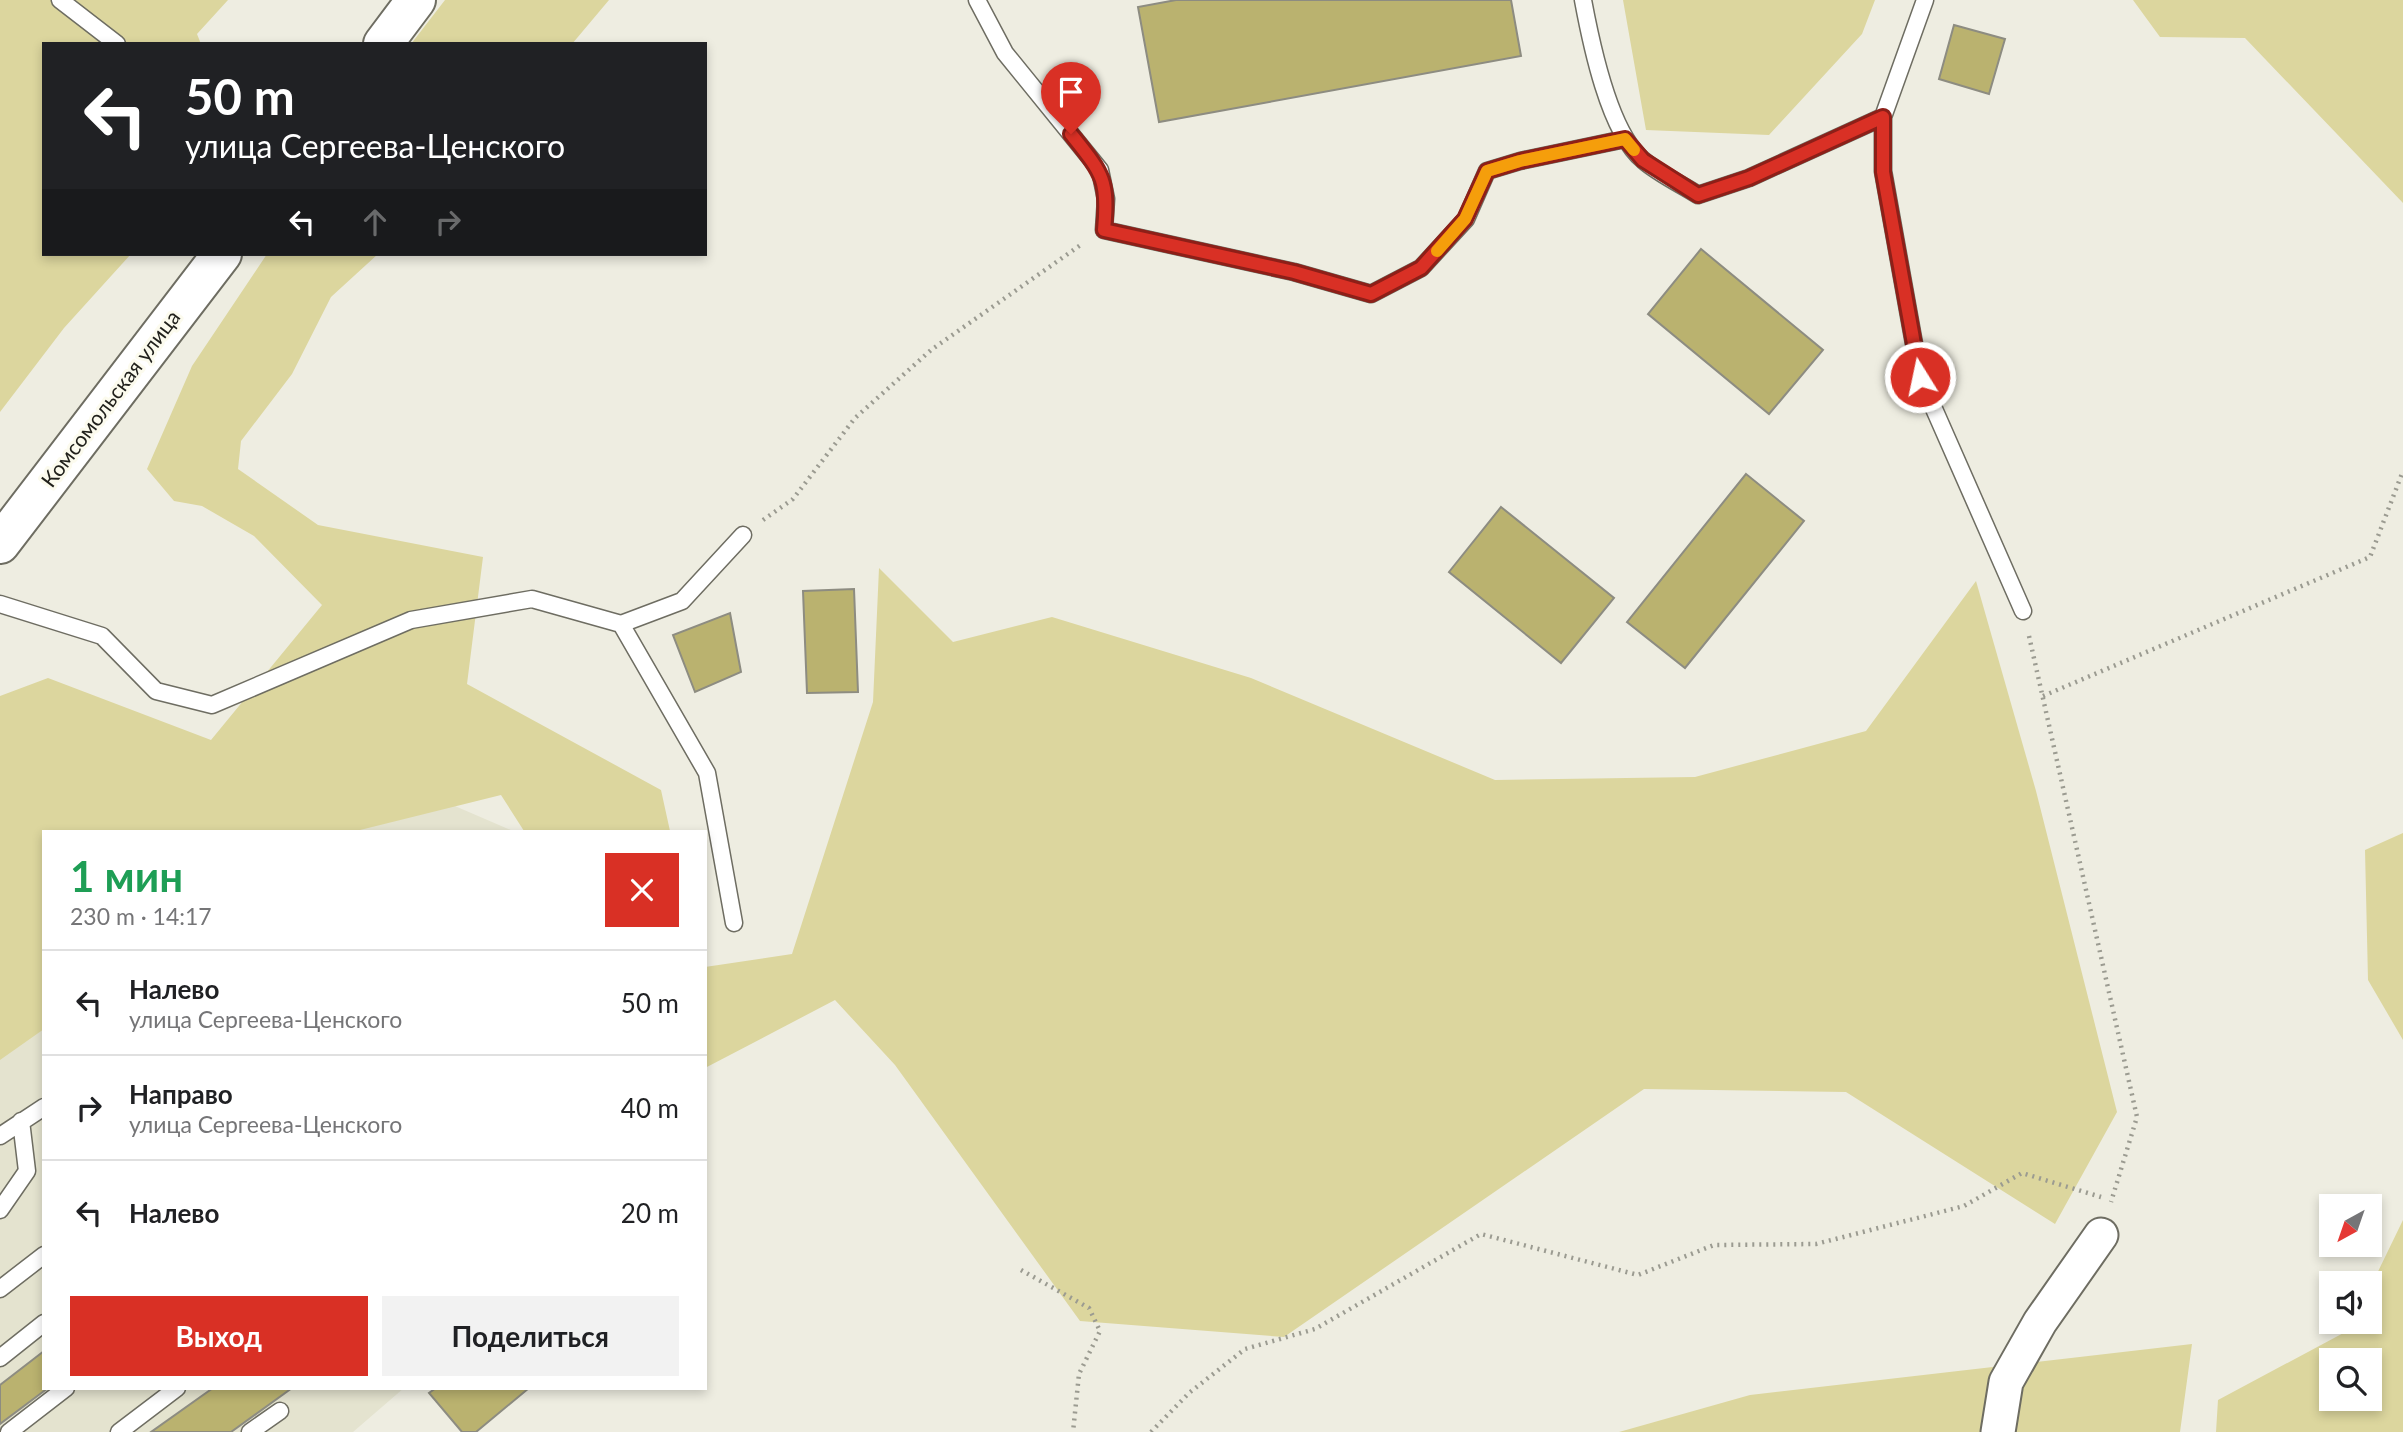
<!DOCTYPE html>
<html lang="ru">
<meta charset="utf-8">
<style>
:root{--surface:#fff;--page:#f2f2f2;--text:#202124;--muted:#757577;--line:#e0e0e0;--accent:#d93025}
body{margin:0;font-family:Lato,sans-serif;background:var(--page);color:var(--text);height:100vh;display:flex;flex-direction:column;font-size:26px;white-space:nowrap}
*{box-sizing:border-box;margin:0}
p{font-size:23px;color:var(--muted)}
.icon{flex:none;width:38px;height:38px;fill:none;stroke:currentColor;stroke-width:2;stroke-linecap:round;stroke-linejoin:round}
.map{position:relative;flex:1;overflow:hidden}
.panel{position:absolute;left:42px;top:830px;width:665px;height:560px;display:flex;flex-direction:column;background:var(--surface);border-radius:0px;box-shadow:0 4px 10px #0003}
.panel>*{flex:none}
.hud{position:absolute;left:42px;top:42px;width:665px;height:214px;border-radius:0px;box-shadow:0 4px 10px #0003;background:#202124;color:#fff;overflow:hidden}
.needle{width:46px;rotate:220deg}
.controls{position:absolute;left:2319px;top:1194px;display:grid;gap:14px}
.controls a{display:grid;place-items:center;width:63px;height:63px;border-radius:0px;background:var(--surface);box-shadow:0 4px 10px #0003;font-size:35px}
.pin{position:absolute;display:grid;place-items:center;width:60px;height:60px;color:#fff;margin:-72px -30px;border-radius:50% 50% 50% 0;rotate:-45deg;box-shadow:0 0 7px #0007}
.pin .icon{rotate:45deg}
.me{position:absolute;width:77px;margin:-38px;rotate:350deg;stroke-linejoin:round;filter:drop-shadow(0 0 5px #0008)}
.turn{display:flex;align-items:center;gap:24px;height:147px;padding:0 28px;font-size:32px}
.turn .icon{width:91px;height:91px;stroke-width:2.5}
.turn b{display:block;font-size:49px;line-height:60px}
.lanes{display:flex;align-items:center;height:66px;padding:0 28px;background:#0003;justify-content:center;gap:35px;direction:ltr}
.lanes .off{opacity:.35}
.round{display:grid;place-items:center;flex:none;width:74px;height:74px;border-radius:0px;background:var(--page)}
.overview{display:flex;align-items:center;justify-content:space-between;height:119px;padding:0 28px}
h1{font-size:42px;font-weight:700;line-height:52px;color:#1e9e55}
.primary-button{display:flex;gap:14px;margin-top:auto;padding:14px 28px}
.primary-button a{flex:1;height:80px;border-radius:0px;background:var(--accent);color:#fff;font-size:28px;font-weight:700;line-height:80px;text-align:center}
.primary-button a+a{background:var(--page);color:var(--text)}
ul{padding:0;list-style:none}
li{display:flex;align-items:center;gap:21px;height:105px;padding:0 28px;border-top:2px solid var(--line)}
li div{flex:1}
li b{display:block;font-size:26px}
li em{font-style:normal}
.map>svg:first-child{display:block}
.built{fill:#e4e3cf}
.green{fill:#dcd69e;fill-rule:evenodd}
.building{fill:#bab26f;stroke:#8d8c81;stroke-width:2}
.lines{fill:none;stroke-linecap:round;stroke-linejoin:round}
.lane-casing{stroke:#6e6d62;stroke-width:19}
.street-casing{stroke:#6e6d62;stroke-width:37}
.secondary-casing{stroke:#6e6d62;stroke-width:42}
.path{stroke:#9b9b91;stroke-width:4.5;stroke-dasharray:2 5;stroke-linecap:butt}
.lane{stroke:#fff;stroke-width:16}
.street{stroke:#fff;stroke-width:33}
.secondary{stroke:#fff;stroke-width:38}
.route-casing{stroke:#8d1f18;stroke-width:18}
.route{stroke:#d93025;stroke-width:12}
.slow{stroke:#f59e0b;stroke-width:12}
.labels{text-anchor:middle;stroke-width:6;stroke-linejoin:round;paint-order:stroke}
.street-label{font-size:21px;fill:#21211c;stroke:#fcfbee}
</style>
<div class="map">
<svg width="2403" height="1432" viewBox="0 0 2403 1432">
<rect width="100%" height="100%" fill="#eeede1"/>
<!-- built -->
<path class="built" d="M362,766L513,831H272Z
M44,995V1388H404L353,1432H0V1027Z"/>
<!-- green -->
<path class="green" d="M0,0H228L197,34L201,44H44V254H131L64,328L0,412Z
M445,0H609L572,44H411Z
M1623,0H1875L1862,34L1769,135L1646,130Z
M2133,0H2403V203L2245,38L2160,37Z
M267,254H378L331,297L292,374L241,441L238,469L318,525L483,557L467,684L661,790L670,831H524L501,795L356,831H44V1029L0,1060V696L48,678L211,740L322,605L254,536L202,506L174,501L147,469L192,366Z
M879,568L953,642L1052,617L1251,678L1495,780L1695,777L1866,731L1976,581L2036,791L2117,1112L2055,1224L1846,1092L1644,1089L1284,1337L1080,1321L895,1065L835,1000L705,1068V967L792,954L873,702Z
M2403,833V1040L2368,980L2365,850Z
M2403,1220V1432H2216L2218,1400L2349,1330L2353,1321H2370V1288ZM2331,1360H2370V1398H2331Z
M2192,1344L2180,1432H1619L1750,1395Z"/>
<!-- building -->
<path class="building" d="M1176,0H1511L1521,56L1159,122L1138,7Z
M1954,25L2005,39L1989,94L1939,79Z
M1701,249L1823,350L1769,414L1648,314Z
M1746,474L1804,521L1685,668L1627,622Z
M1501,507L1614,598L1561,663L1449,572Z
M854,589L858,692L807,693L803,591Z
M730,613L741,672L695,692L673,635Z
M44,1351V1388H48L0,1424V1385Z
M213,1388H292L231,1432H151Z
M436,1388H529L476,1432H462L429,1393Z"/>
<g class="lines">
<defs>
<path id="lane" d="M60,0L117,44
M977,0L1005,53L1100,170L1106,199L1104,230L1294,272L1371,294L1421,268L1466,219L1487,171L1520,161L1625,139
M1583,0C1591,43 1609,132 1643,160C1659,174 1681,184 1698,195L1749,178L1883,117
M1925,0L1883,117V171L1920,377L2023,611
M0,604L102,636L156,691L212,705L411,620L532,599L621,624L682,601L743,535
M621,624L707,773L734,923
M0,1136L44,1107
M0,1210L27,1171L21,1121
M0,1289L44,1255
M0,1358L44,1323
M9,1432L66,1388
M119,1432L177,1388
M250,1432L280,1411"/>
<path id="street" d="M1998,1432L2006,1382L2040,1322L2101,1235"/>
<path id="secondary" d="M383,44L416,0
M0,544L222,254"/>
</defs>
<!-- lane casing -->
<use href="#lane" class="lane-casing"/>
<!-- street casing -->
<use href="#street" class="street-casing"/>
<!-- secondary casing -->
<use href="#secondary" class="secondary-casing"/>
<!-- path -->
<path class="path" d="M763,520L793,499L855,418L931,350L1082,244
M2029,636L2137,1117L2111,1202
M2043,696L2370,557L2403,471
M1021,1270L1089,1308L1100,1331L1079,1374L1073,1432
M1151,1432L1189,1393L1245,1349L1315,1329L1481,1234L1638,1275L1714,1245L1816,1244L1964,1206L2022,1173L2101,1197"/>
<!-- lane -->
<use href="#lane" class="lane"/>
<!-- street -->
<use href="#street" class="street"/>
<!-- secondary -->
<use href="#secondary" class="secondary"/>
</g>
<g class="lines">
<defs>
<path id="route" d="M1071,134C1102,173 1109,179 1104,230L1294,272L1371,294L1421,268L1465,219L1487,171L1520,161L1625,139L1643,160L1698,195L1749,178L1883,117V172L1920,377"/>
</defs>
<!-- route casing -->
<use href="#route" class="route-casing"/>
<!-- route -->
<use href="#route" class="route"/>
<!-- slow -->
<path class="slow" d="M1437,251L1465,219L1487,171L1520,161L1625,139L1634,150"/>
</g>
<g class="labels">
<!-- street labels -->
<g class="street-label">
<text transform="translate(111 399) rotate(-53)" y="7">Комсомольская улица</text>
</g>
</g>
</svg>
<div class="controls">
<a><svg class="needle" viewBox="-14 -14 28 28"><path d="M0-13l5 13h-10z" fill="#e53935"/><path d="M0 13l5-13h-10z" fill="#757577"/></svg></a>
<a><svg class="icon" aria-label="sound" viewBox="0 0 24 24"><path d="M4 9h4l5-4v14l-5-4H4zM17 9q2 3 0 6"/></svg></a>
<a><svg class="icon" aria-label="search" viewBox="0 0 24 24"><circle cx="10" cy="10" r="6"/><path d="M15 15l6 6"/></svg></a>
</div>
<div class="pin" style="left:1071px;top:134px;background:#d93025"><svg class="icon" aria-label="arrive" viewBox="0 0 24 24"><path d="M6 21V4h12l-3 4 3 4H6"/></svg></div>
<svg class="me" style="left:1920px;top:377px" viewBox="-20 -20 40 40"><circle r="17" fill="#d93025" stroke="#fff" stroke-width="3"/><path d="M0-11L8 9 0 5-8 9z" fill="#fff"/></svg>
<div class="hud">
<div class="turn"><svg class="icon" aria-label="left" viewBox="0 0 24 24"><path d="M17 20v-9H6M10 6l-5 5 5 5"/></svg><div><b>50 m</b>улица Сергеева-Ценского</div></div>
<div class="lanes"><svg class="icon" aria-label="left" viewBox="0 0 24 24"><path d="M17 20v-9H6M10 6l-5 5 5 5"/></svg><svg class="icon off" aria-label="ahead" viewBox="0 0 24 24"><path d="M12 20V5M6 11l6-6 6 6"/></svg><svg class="icon off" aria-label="right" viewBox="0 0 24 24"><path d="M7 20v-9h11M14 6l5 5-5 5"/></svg></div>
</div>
<section class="panel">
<div class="overview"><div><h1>1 мин</h1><p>230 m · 14:17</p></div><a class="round" style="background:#d93025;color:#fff"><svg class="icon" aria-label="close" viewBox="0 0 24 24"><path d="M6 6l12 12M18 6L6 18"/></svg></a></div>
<ul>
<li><svg class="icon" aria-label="left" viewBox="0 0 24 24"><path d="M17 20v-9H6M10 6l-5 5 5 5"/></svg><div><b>Налево</b><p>улица Сергеева-Ценского</p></div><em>50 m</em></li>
<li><svg class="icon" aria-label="right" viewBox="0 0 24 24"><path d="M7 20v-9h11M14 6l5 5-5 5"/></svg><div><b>Направо</b><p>улица Сергеева-Ценского</p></div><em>40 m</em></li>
<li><svg class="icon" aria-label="left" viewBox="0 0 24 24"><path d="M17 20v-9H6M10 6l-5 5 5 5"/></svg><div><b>Налево</b></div><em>20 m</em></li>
</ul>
<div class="primary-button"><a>Выход</a><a>Поделиться</a></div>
</section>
</div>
